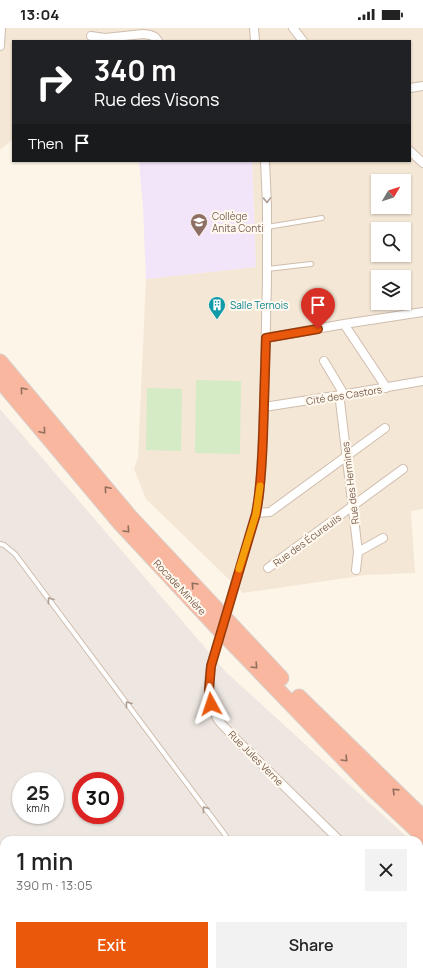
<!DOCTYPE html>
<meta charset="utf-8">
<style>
:root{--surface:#fff;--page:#f2f2f2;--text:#222;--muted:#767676;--accent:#ea580c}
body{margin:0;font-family:Manrope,sans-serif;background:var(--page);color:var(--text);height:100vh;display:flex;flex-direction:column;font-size:15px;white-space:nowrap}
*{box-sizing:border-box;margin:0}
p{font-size:13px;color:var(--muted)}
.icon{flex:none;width:22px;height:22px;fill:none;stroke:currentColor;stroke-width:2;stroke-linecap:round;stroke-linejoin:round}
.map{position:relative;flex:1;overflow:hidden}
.side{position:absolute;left:0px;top:808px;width:423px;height:140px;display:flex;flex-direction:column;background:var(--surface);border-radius:12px 12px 0 0;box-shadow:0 1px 3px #0004}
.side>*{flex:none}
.banner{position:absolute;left:12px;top:12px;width:399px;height:122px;border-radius:0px;box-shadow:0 1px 3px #0004;background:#202124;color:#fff;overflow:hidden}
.needle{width:26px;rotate:51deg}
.buttons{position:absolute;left:371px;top:146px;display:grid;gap:8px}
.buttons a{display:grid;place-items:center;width:40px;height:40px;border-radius:0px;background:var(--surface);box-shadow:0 1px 3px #0004;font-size:20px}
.speed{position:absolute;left:12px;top:744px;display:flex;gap:8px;font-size:20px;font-weight:700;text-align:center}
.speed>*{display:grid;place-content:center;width:52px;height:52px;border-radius:50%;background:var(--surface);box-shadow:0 1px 3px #0004;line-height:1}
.speed small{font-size:10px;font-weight:400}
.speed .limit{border:6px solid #d22;background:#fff;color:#111}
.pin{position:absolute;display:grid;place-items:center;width:34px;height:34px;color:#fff;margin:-41px -17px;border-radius:50% 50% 50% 0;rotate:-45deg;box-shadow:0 0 4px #0007}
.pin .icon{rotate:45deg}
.me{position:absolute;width:44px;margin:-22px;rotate:355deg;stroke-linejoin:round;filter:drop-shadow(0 0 3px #0008)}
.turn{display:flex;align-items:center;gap:14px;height:84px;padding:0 16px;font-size:18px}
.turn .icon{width:52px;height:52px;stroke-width:2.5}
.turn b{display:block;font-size:28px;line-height:34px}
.then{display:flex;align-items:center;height:38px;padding:0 16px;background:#0003;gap:8px;font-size:15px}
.round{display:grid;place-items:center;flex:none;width:42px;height:42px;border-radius:0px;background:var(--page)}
.overview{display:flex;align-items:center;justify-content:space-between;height:68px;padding:0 16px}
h1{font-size:24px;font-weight:600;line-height:30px}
.button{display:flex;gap:8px;margin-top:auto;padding:8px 16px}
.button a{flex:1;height:46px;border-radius:0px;background:var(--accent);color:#fff;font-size:16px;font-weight:600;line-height:46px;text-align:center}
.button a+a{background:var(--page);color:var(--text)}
.status{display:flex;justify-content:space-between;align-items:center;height:28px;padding:0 20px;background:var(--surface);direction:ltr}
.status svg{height:11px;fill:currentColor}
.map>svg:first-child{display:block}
.residential{fill:#f5e7d6;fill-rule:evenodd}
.industrial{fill:#eee7e1;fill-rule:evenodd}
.education{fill:#f2e4f9}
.green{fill:#d4ebc5}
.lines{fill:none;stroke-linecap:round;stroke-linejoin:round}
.lane-casing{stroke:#cfbdad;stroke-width:6}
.street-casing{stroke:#cfbdad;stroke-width:10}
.highway-casing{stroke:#d9d1cd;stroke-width:17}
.lane{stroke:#fff;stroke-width:4}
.street{stroke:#fff;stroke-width:8}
.highway{stroke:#f8b79e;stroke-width:15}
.street-bridge-casing{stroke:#cfbdad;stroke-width:10;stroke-linecap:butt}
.street-bridge{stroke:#fff;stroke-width:8}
.oneway{stroke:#ae9d93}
.oneway2{stroke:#926e5c}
.route-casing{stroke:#983908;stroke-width:10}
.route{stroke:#ea580c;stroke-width:7}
.slow{stroke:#f59e0b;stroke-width:7}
.labels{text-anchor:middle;stroke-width:4;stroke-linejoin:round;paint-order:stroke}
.education-label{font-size:10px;fill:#785e54;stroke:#fff9ef;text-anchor:start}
.culture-label{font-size:10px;fill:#0d838f;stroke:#fff9ef;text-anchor:start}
.street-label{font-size:10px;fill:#785c4b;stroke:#fff9ef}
</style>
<div class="status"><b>13:04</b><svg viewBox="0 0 49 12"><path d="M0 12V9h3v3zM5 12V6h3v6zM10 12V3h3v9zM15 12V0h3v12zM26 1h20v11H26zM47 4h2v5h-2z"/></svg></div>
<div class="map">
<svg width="423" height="948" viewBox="0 0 423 948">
<rect width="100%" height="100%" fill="#fdf5e8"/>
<!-- residential -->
<path class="residential" d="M0,0H423V481L411,483L415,545L366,547L243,565L146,471L134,441L138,430L146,251L256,239L252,133H410V13H13V111L0,122ZM378,153H404V179H378ZM378,201H404V227H378ZM378,249H404V275H378Z"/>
<!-- industrial -->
<path class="industrial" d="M0,381L226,644L410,812H4V944H419V820L423,824V948H0ZM21,753H55V787H21ZM81,753H115V787H81Z"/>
<!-- education -->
<path class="education" d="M139,133H252L256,239L146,251L143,179Z"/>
<!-- green -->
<path class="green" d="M196,352L241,353L240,426L195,425Z
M147,360L182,361L181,423L146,422Z"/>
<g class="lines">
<defs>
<path id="lane" d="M267,199L322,190
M267,241L311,236
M0,516L4,517L15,526L229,812
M327,944L329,948"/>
<path id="street" d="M254,0L255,13
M293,0L303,13
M91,8L105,10L143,6L150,7L155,9L158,13
M0,18L1,0
M410,60L423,58
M410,123L423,135
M344,296L384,356L386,360
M266,310L344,296L423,284
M324,333L342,363L340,373L358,524L356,542
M264,379L341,367L423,353
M256,485L270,484L385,400
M358,524L383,510
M268,540L403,441
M229,577L256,485L259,468L261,447L264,379L267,252V177L265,133
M211,638C208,655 208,674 217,690C221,697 229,703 234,709L339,812
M399,948L402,944"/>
<path id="highway" d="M0,334L130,489L281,650
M0,352L121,496L217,599L372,760L423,808
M299,669L423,790"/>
</defs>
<!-- lane casing -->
<use href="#lane" class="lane-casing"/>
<!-- street casing -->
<use href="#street" class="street-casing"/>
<!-- highway casing -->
<use href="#highway" class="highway-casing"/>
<!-- lane -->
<use href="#lane" class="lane"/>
<!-- street -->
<use href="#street" class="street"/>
<!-- highway -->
<use href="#highway" class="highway"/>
<defs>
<path id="street-bridge" d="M211,638L229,577"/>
</defs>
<!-- street-bridge casing -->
<use href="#street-bridge" class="street-bridge-casing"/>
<!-- street-bridge -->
<use href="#street-bridge" class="street-bridge"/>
</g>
<!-- one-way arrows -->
<defs><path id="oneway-chevron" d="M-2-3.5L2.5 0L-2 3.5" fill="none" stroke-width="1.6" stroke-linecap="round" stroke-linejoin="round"/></defs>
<g class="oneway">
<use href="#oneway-chevron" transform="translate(267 172) rotate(88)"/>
<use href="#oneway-chevron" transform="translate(50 572) rotate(-127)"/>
<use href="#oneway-chevron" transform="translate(128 676) rotate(-127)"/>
<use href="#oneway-chevron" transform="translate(205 781) rotate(-127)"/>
</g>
<g class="oneway2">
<use href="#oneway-chevron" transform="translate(23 362) rotate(-130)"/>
<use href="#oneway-chevron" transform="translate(43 403) rotate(50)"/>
<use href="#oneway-chevron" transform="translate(107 461) rotate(-130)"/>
<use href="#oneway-chevron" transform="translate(127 502) rotate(47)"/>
<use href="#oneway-chevron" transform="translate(194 557) rotate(-133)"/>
<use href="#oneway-chevron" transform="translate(255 638) rotate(46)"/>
<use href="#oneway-chevron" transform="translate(345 731) rotate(46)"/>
<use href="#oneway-chevron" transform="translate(395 763) rotate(-136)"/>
</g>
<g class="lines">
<defs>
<path id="route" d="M211,676L209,662L211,638L256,486C261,460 262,435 263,409C264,376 265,343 266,310L318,301"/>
</defs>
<!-- route casing -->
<use href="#route" class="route-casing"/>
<!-- route -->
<use href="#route" class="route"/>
<!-- slow -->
<path class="slow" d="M239,541L256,486L260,458"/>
</g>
<!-- icons -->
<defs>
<symbol id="school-pin" viewBox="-11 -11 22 30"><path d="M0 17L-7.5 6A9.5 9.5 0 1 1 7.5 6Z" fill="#8d6e63" stroke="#fff9ef"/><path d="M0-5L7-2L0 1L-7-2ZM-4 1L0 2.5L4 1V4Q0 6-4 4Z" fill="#fff"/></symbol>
<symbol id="building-pin" viewBox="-11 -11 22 30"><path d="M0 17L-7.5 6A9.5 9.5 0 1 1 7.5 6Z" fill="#0f9aa8" stroke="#fff9ef"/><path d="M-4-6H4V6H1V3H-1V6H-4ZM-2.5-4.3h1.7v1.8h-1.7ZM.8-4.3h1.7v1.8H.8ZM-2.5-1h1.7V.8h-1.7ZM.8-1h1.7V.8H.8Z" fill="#fff"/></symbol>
</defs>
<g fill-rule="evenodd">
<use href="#school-pin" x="189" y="184" width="20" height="27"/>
<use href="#building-pin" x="207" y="267" width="20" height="27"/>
</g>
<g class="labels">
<!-- education labels -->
<g class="education-label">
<text x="212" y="192">Collège<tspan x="212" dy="12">Anita Conti</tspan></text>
</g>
<!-- culture labels -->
<g class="culture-label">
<text x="230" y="281">Salle Ternois</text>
</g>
<!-- street labels -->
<g class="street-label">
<text transform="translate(344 367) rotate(-9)" y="4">Cité des Castors</text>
<text transform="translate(350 455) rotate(-97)" y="4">Rue des Hermines</text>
<text transform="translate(307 512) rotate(-36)" y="4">Rue des Écureuils</text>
<text transform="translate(180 559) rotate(47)" y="4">Rocade Minière</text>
<text transform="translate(256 730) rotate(45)" y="4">Rue Jules Verne</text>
</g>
</g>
</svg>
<div class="buttons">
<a><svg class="needle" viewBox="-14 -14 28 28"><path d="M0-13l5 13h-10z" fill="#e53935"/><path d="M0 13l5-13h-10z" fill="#767676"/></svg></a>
<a><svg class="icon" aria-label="search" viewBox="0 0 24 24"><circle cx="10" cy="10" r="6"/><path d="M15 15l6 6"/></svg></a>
<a><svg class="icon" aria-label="layers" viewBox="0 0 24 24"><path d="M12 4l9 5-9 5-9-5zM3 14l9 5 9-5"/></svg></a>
</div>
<div class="speed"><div>25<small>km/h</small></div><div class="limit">30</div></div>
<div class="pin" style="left:318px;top:301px;background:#d93025"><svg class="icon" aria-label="arrive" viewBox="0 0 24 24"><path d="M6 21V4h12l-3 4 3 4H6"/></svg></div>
<svg class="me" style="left:211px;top:676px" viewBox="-20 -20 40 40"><path d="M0-17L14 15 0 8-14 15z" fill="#ea580c" stroke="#fff" stroke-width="4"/></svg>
<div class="banner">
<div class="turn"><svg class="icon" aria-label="right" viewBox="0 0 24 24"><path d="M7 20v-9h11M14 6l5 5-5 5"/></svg><div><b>340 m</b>Rue des Visons</div></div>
<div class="then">Then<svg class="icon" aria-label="arrive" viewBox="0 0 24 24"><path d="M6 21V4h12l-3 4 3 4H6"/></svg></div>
</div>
<section class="side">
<div class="overview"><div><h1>1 min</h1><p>390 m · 13:05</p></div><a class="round"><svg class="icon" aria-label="close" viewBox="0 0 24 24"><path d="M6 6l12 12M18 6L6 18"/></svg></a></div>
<div class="button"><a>Exit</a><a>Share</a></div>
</section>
</div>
